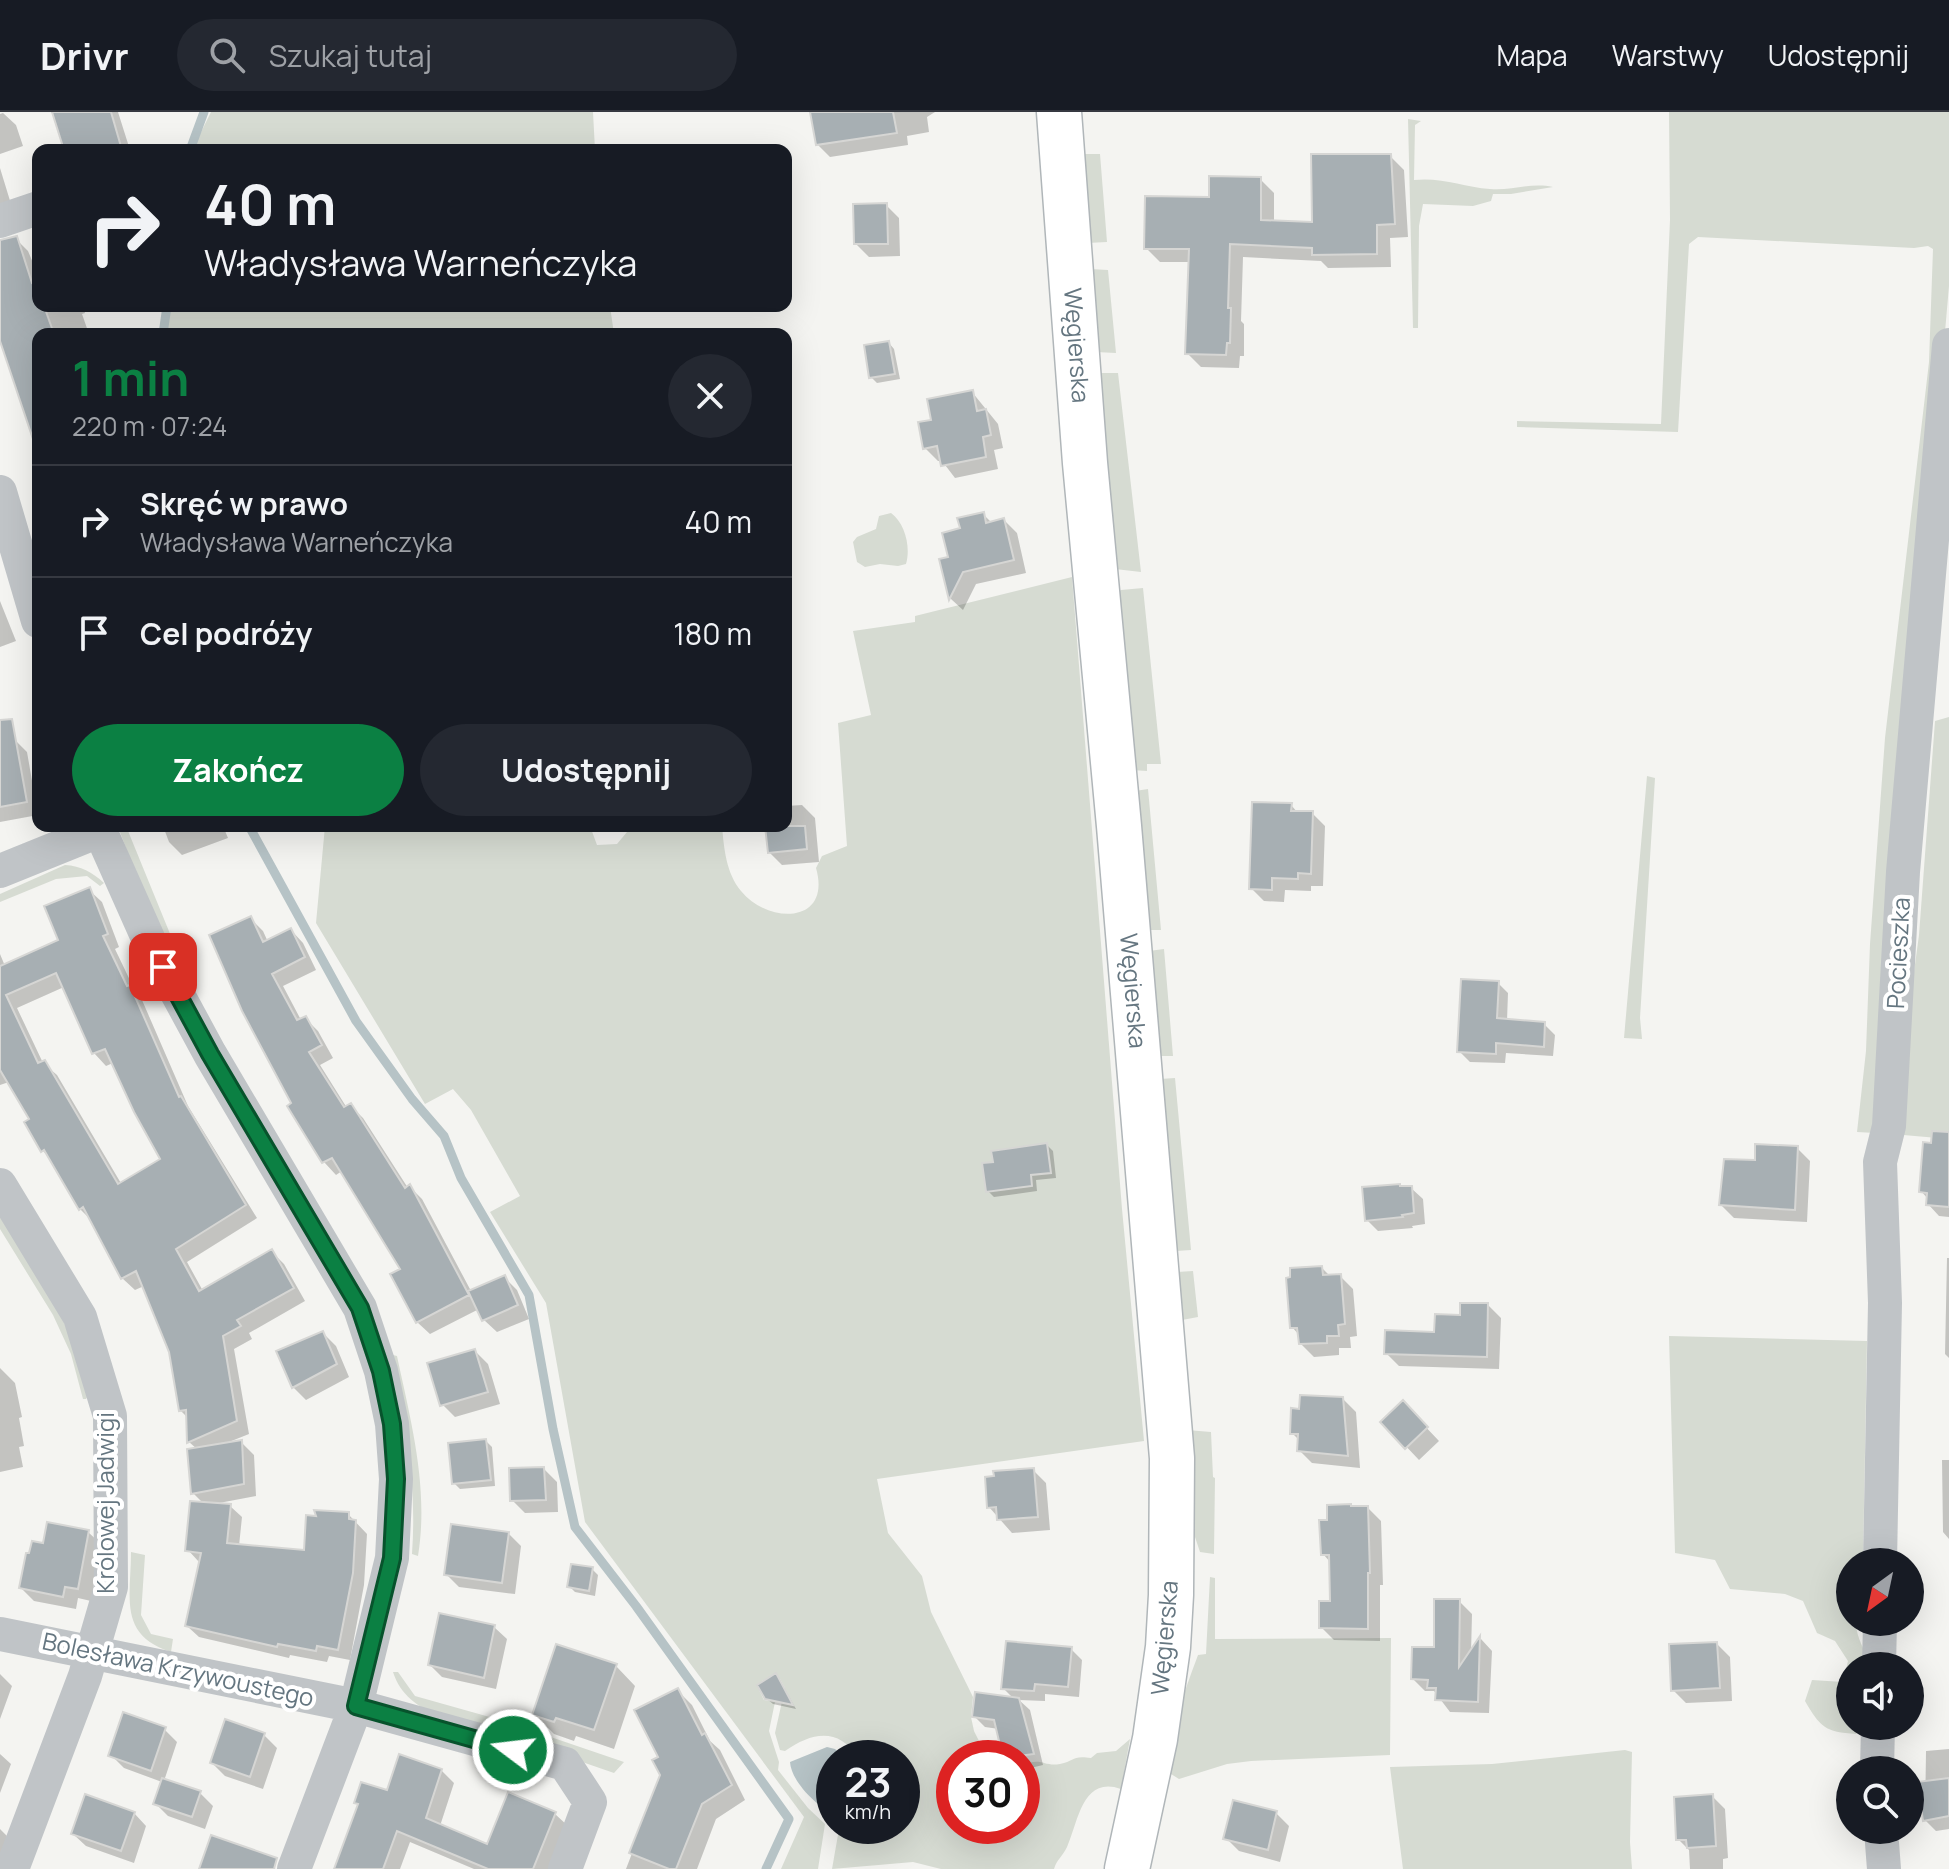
<!DOCTYPE html>
<html lang="pl">
<meta charset="utf-8">
<style>
:root{--surface:#171b24;--page:#242831;--text:#f1f3f6;--muted:#9ea1a6;--line:#363941;--accent:#0b8043}
body{margin:0;font-family:Manrope,sans-serif;background:var(--page);color:var(--text);height:100vh;display:flex;flex-direction:column;font-size:30px;white-space:nowrap}
*{box-sizing:border-box;margin:0}
p{font-size:26px;color:var(--muted)}
.icon{flex:none;width:44px;height:44px;fill:none;stroke:currentColor;stroke-width:2;stroke-linecap:round;stroke-linejoin:round}
.map{position:relative;flex:1;overflow:hidden}
.drawer{position:absolute;left:32px;top:216px;width:760px;height:504px;display:flex;flex-direction:column;background:var(--surface);border-radius:16px;box-shadow:0 8px 32px #0002}
.drawer>*{flex:none}
.banner{position:absolute;left:32px;top:32px;width:760px;height:168px;border-radius:16px;box-shadow:0 8px 32px #0002;background:#171b24;color:var(--text);overflow:hidden}
.needle{width:52px;rotate:213deg}
.fabs{position:absolute;left:1836px;top:1436px;display:grid;gap:16px}
.fabs a{display:grid;place-items:center;width:88px;height:88px;border-radius:50%;background:var(--surface);box-shadow:0 8px 32px #0002;font-size:40px}
.speed{position:absolute;left:816px;top:1628px;display:flex;gap:16px;font-size:40px;font-weight:700;text-align:center}
.speed>*{display:grid;place-content:center;width:104px;height:104px;border-radius:50%;background:var(--surface);box-shadow:0 8px 32px #0002;line-height:1}
.speed small{font-size:20px;font-weight:400}
.speed .limit{border:12px solid #d22;background:#fff;color:#111}
.pin{position:absolute;display:grid;place-items:center;width:68px;height:68px;color:#fff;margin:-34px;border-radius:16px;box-shadow:0 4px 12px #0006}
.me{position:absolute;width:88px;margin:-44px;rotate:285deg;stroke-linejoin:round;filter:drop-shadow(0 0 6px #0008)}
.turn{display:flex;align-items:center;gap:28px;height:168px;padding:0 40px;font-size:36px}
.turn .icon{width:104px;height:104px;stroke-width:2.5}
.turn b{display:block;font-size:56px;line-height:68px}
.round{display:grid;place-items:center;flex:none;width:84px;height:84px;border-radius:42px;background:var(--page)}
.headline{display:flex;align-items:center;justify-content:space-between;height:136px;padding:0 40px}
h1{font-size:48px;font-weight:700;line-height:60px;color:var(--accent)}
.cta{display:flex;gap:16px;margin-top:auto;padding:16px 40px}
.cta a{flex:1;height:92px;border-radius:48px;background:var(--accent);color:#fff;font-size:32px;font-weight:700;line-height:92px;text-align:center}
.cta a+a{background:var(--page);color:var(--text)}
ul{padding:0;list-style:none}
li{display:flex;align-items:center;gap:24px;height:112px;padding:0 40px;border-top:2px solid var(--line)}
li div{flex:1}
li b{display:block;font-size:30px}
li em{font-style:normal}
header{display:flex;align-items:center;gap:48px;box-sizing:border-box;height:112px;padding:0 40px;background:var(--surface);border-bottom:2px solid var(--line)}
header strong{font-size:38px}
nav{display:flex;gap:44px;margin-inline-start:auto;font-size:28px}
.search{width:560px;height:72px;background:var(--page);display:flex;align-items:center;gap:20px;box-sizing:border-box;padding:0 28px;border-radius:44px;color:var(--muted);font-size:30px}
.map>svg:first-child{display:block}
.green{fill:#d6dbd2}
.water{fill:#b6c3c6}
.shadow{fill:#0003;fill-rule:evenodd}
.lines{fill:none;stroke-linecap:round;stroke-linejoin:round}
.stream{stroke:#b6c3c6;stroke-width:9}
.building{fill:#a7afb3;stroke:#d6d6d4;stroke-width:2;fill-rule:evenodd}
.secondary-casing{stroke:#b0b6b9;stroke-width:47}
.street{stroke:#c0c4c7;stroke-width:34}
.secondary{stroke:#fff;stroke-width:44}
.route-casing{stroke:#07532c;stroke-width:20}
.route{stroke:#0b8043;stroke-width:14}
.labels{text-anchor:middle;stroke-width:8;stroke-linejoin:round;paint-order:stroke}
.street-label{font-size:24px;fill:#657680;stroke:#fff}
</style>
<header>
<strong>Drivr</strong>
<div class="search"><svg class="icon" aria-label="search" viewBox="0 0 24 24"><circle cx="10" cy="10" r="6"/><path d="M15 15l6 6"/></svg>Szukaj tutaj</div>
<nav><a>Mapa</a><a>Warstwy</a><a>Udostępnij</a></nav>
</header>
<div class="map">
<svg width="1949" height="1757" viewBox="0 0 1949 1757">
<rect width="100%" height="100%" fill="#f4f4f1"/>
<!-- green -->
<path class="green" d="M211,0H593L595,38H192Z
M1669,0H1949V174L1875,1021L1857,1020L1866,939L1870,832L1885,626L1929,250L1933,137L1928,134L1914,136L1698,125L1689,132L1678,320L1517,315V309L1661,312L1670,108Z
M1408,7L1421,9L1415,13L1414,68C1442,65 1463,75 1490,77C1512,79 1531,70 1553,75L1511,82H1493L1491,89L1473,94L1423,92L1419,114L1418,216H1413Z
M1080,42H1100L1107,130L1087,131Z
M1090,157L1108,158L1116,241L1096,240Z
M168,194H610L614,222H163Z
M1100,261H1118L1141,460L1115,457Z
M891,401C905,411 911,435 906,452L898,454L880,452L865,455L857,450L853,430L857,425L876,417L879,404Z
M1072,465L1122,1097L1144,1329L877,1367L888,1421L922,1464L931,1500L973,1585L971,1605L974,1619L985,1641L992,1646H954V1714H1022V1653C1042,1645 1044,1655 1060,1652C1075,1649 1072,1643 1091,1646L1097,1641L1116,1639L1130,1627L1121,1677C1082,1663 1078,1711 1067,1735C1063,1744 1057,1747 1054,1757H941L913,1750L832,1757L839,1717L845,1714H902V1646H858C839,1615 812,1620 785,1639L780,1638L775,1621L785,1576L780,1567L770,1565L762,1569L759,1578L764,1588L775,1590L769,1619L779,1650L778,1658L808,1696L825,1712L818,1757H781L804,1705L585,1410L546,1191L490,1100L520,1084L471,998L453,977L425,992L316,811L325,714H590L597,733L617,732L632,714H722C724,736 726,761 741,779C769,813 832,812 816,756L822,744L847,734L838,611L871,603L853,519L915,510V504Z
M1143,476L1161,652H1147V659L1131,658L1117,481L1121,478Z
M1949,605V1027L1892,1022L1919,823L1935,609Z
M1647,664L1655,666L1640,906L1642,927L1624,926Z
M1148,677L1161,818H1145L1135,679Z
M126,714L184,856L180,858L136,762L118,715Z
M65,753C81,754 92,760 104,771L100,774L87,764L56,767L0,790V782Z
M1164,837L1173,944H1157L1149,839Z
M1175,966L1191,1138L1176,1139L1160,967Z
M0,1100L57,1191L90,1280L86,1287H83L71,1242L53,1203L0,1117Z
M1193,1159L1198,1205L1182,1208L1177,1160Z
M1669,1224L1867,1229L1863,1450H1850V1510H1856C1856,1527 1866,1537 1868,1554H1850V1614H1863L1856,1622C1825,1620 1820,1615 1805,1589L1812,1568L1843,1570L1848,1549L1835,1529L1817,1521L1803,1489L1785,1482L1730,1477L1715,1448L1675,1441Z
M389,1242L397,1244C411,1310 429,1376 418,1444L412,1442C417,1370 406,1312 389,1242Z
M1187,1318L1211,1320L1213,1365L1215,1366L1214,1442L1200,1440L1189,1407Z
M131,1440L145,1443L141,1503L151,1522L173,1527L171,1540C118,1523 131,1486 131,1440Z
M1210,1465L1215,1466V1527L1391,1526L1390,1643L1251,1649L1227,1652L1179,1667L1171,1662C1164,1632 1187,1573 1198,1543L1206,1542Z
M393,1560H398L415,1584L511,1611L504,1623C465,1611 407,1605 393,1560Z
M533,1619L624,1650L614,1661L533,1633Z
M1625,1638L1632,1640L1630,1730L1632,1757H1403L1390,1655L1492,1652Z"/>
<!-- water -->
<path class="water" d="M827,1635L835,1637L845,1646H834V1702C817,1695 791,1669 790,1650Z"/>
<!-- shadow -->
<path class="shadow" d="M65,0H118L130,38H66Z
M812,0H935L927,5L929,20L907,24L908,33L830,45L817,32Z
M3,1L16,13L23,34L0,42V2Z
M1390,44L1404,58L1408,125L1390,126L1391,155L1328,156L1321,149L1243,145L1241,209L1244,212V244H1240L1239,256L1201,255L1187,241L1190,150H1160L1146,136L1211,87L1260,67L1274,81V110L1314,112Z
M0,56L11,92L0,95Z
M886,93L899,106L900,144L869,145L856,132Z
M16,127L28,139L38,163V194H83L85,201L82,202L89,222H38V338L0,223V130Z
M889,231L894,237L900,267L877,271L871,265Z
M972,280L998,312L1003,336L994,338L998,357L955,366L942,349H938L925,336L933,309Z
M983,402L992,411L1004,408L1017,421L1026,461L976,472L963,498L951,487L941,448L950,446L962,418Z
M0,489L16,529L0,535Z
M14,627L27,640L38,703L0,710V629Z
M802,693L815,706L819,750L782,753L769,740L767,714H786V694Z
M1291,693L1298,701H1312L1325,714L1323,774H1311V779L1285,778L1284,790L1264,789L1251,776Z
M163,714H223L228,726L182,743L169,730Z
M89,778L102,790L119,835L115,837L137,883L142,888L188,994L257,1106L187,1150L203,1179L272,1140L284,1152L305,1189L249,1221L252,1227L234,1237L249,1322L229,1330H241L254,1343L256,1384L219,1391L230,1394L242,1405L239,1434L306,1440L348,1402L367,1422L364,1473L350,1548L329,1544L327,1550L290,1543L289,1546L199,1525L187,1514L199,1450L188,1438L204,1392L193,1381L197,1337L189,1330V1307L180,1298L171,1240L144,1174L135,1178L122,1166L92,1109L80,1097L53,1049L43,1039L31,1008L9,970L0,973V842L5,854L60,829ZM64,875L94,941L106,954L113,951L162,1047L122,1073L57,963L43,951L17,896Z
M250,806L263,819L268,830L291,818L303,831L316,858L283,874L301,908L305,906L318,919L333,946L320,953L347,996L351,994L363,1006L408,1076L410,1075L422,1087L471,1179L504,1165L517,1178L529,1207L497,1220L484,1208L479,1197L430,1222L417,1210L403,1157L342,1059L336,1063L324,1050L294,992Z
M1498,871L1508,881L1507,909L1544,912L1555,923L1553,944L1506,941L1505,951L1470,950L1459,939Z
M1047,1033L1053,1039L1056,1066L1036,1068L1037,1079L994,1085L988,1079L995,1051Z
M1949,1034V1105L1939,1104L1928,1092V1087L1921,1079Z
M1797,1036L1810,1049L1807,1110L1734,1106L1721,1093L1722,1061Z
M1411,1076L1423,1087L1425,1112L1412,1114L1413,1116L1378,1119L1367,1108Z
M1947,1146H1949V1246L1945,1242Z
M1322,1156L1331,1165L1340,1164L1353,1177L1357,1224L1350,1225L1351,1236H1339V1243L1314,1245L1301,1232L1300,1224L1292,1215Z
M1488,1193L1501,1206L1499,1257L1399,1254L1386,1241L1436,1222L1462,1205Z
M323,1221L336,1234L349,1265L306,1288L293,1275Z
M475,1239L488,1252L500,1292L455,1305L442,1292Z
M0,1256L15,1271L22,1305L19,1306L24,1334L19,1335L23,1355L0,1360Z
M1343,1287L1356,1300L1360,1356L1312,1351L1299,1338L1300,1329L1292,1321L1301,1299Z
M1403,1291L1439,1329L1419,1348L1383,1310Z
M486,1329L492,1335L495,1374L460,1377L454,1371Z
M1942,1348H1949V1427L1943,1420Z
M544,1357L557,1370L558,1400L525,1401L512,1388Z
M1033,1358L1046,1371L1050,1418L1012,1421L989,1395Z
M1368,1396L1381,1409L1383,1473H1380V1529L1334,1528L1321,1515L1332,1491L1331,1451L1323,1442L1329,1409Z
M88,1420L101,1432L91,1489L78,1486L76,1497L34,1489L21,1476L44,1433Z
M508,1421L521,1434L515,1482L459,1475L446,1462Z
M592,1457L598,1463L595,1484L575,1480L569,1474Z
M1459,1489L1472,1502L1471,1542L1481,1527L1492,1539L1489,1601L1450,1600L1434,1579H1425L1413,1567L1436,1538Z
M494,1515L507,1527L496,1577L442,1565L430,1553Z
M1717,1532L1730,1545L1732,1589L1686,1591L1673,1578Z
M1071,1537L1082,1548L1079,1585L1045,1582V1589L1019,1588L1030,1598L1043,1653L1022,1658V1646H1005L999,1617L985,1615L974,1604L1014,1587L1003,1576Z
M616,1554L635,1574L614,1637L576,1624L574,1629L554,1622L534,1602Z
M0,1562L12,1574L0,1607Z
M776,1564L781,1570L796,1597L773,1592L766,1586Z
M677,1578L692,1593L710,1629L720,1638L745,1688L716,1707L697,1757H626L662,1663L661,1646Z
M164,1617L177,1630L164,1669L200,1681L213,1694L205,1717L168,1704L155,1691L162,1670L124,1656L111,1643Z
M264,1623L277,1636L263,1677L225,1664L212,1651Z
M1949,1637V1717L1936,1719L1925,1708L1926,1639Z
M0,1642L11,1652L0,1681Z
M441,1658L454,1671L440,1714L488,1734L555,1702L568,1714L551,1757H474L410,1730L400,1757H337L388,1681Z
M1712,1684L1725,1697L1728,1746L1723,1747V1757H1690L1689,1738L1678,1727Z
M134,1701L146,1714L134,1751L86,1734L73,1722Z
M1276,1701L1289,1714L1280,1750L1239,1739L1226,1726Z
M0,1717L7,1724L0,1744Z"/>
<g class="lines">
<!-- stream -->
<path class="stream" d="M190,38L204,0
M163,222L167,194
M249,714L356,909L412,987L444,1024L461,1066L529,1183L553,1317L575,1415L636,1494L789,1707L766,1757"/>
</g>
<!-- building -->
<path class="building" d="M52,0H111L122,38H64Z
M810,0H893L897,21L816,33Z
M1311,42H1391L1395,112L1377,113V142L1312,143V136L1230,132L1228,196H1231L1230,231H1227L1226,243L1185,242L1189,137H1144L1145,84L1209,85V64L1261,65V108L1312,110Z
M887,91L888,132H854L853,92Z
M17,124L32,171L38,169V194H44L54,222H38V329L34,330L0,229V128Z
M889,229L895,262L869,266L864,233Z
M973,278L977,299L986,297L991,323L983,325L986,345L941,354L937,334L923,337L918,310L931,308L927,287Z
M984,400L986,411L1004,406L1014,448L963,460L949,488L939,447L948,445L942,421L960,416L957,406Z
M12,607L27,690L0,695V608Z
M1252,690L1292,691L1291,699H1313L1311,762L1298,761V767L1272,766V778L1249,777Z
M765,714H805L807,737L768,741Z
M90,775L108,822L103,824L127,874L130,873L179,985L181,984L246,1093L176,1137L199,1179L272,1137L294,1176L237,1208L241,1214L223,1224L237,1309L187,1331L186,1298L179,1299L169,1240L136,1159L121,1167L83,1095L79,1098L44,1038L41,1040L24,1010L29,1007L0,958V854L58,828L44,794ZM56,861L92,942L105,937L134,1000L160,1047L118,1072L45,948L38,951L6,883Z
M251,804L263,830L291,816L305,845L272,862L297,908L306,904L322,933L309,940L344,995L351,991L405,1076L410,1072L469,1183L416,1211L390,1162L400,1157L332,1046L322,1051L287,994L291,991L242,899L209,823Z
M1461,867L1499,869L1497,906L1545,910L1544,935L1496,931V942L1457,940Z
M1932,1019L1949,1020V1095L1926,1093L1927,1081L1919,1080L1923,1030L1931,1031Z
M1047,1031L1051,1061L1031,1063L1032,1074L986,1080L982,1051L993,1050L991,1039Z
M1755,1032L1798,1034L1795,1098L1719,1093L1724,1047L1755,1048Z
M1400,1072V1074H1412L1414,1101L1402,1103L1403,1105L1365,1109L1362,1075Z
M1322,1154L1323,1163L1341,1162L1345,1212L1338,1213L1339,1224H1327V1231L1299,1232L1297,1216H1290L1286,1166L1290,1165V1156Z
M505,1163L518,1193L482,1209L468,1179Z
M1460,1191H1488L1487,1245L1384,1242L1385,1218L1434,1220L1435,1202L1460,1203Z
M323,1219L337,1252L292,1276L276,1239Z
M475,1237L488,1280L440,1294L427,1251Z
M1300,1283L1343,1285L1348,1344L1297,1339L1298,1322H1290L1291,1296L1299,1297Z
M1403,1288L1428,1315L1405,1337L1380,1310Z
M486,1327L491,1368L452,1372L448,1331Z
M242,1328L244,1372L191,1382L187,1337Z
M544,1355L546,1388L510,1389L509,1356Z
M1034,1356L1038,1405L997,1408L996,1395L987,1396L985,1365L994,1364L993,1359Z
M190,1389L231,1392L227,1431L304,1438L306,1403L316,1404L314,1398L349,1400V1407L356,1408L353,1461L338,1538L317,1534L316,1539L278,1532L277,1535L185,1514L201,1441L185,1439Z
M1351,1392V1394H1368L1370,1461H1368V1517L1319,1516V1489H1330L1329,1443H1321L1319,1408H1327V1393Z
M47,1410L89,1418L78,1477L65,1475L63,1485L19,1476L26,1441H29L32,1429L43,1431Z
M451,1412L509,1420L502,1471L444,1463Z
M571,1452L593,1455L589,1479L567,1475Z
M1434,1487H1460L1459,1555L1480,1524L1478,1590L1435,1588L1436,1576H1427L1428,1568L1411,1567L1412,1535H1434Z
M439,1501L495,1513L484,1566L428,1553Z
M1006,1529L1072,1535L1068,1575L1035,1572L1034,1579L1001,1577Z
M1717,1530L1720,1576L1671,1579L1669,1532Z
M556,1532L617,1552L594,1618L556,1606L554,1610L532,1603Z
M776,1561L793,1593L765,1587L757,1573Z
M678,1576L702,1623L705,1621L732,1673L702,1692L676,1757H669L629,1741L660,1663L652,1648L658,1645L634,1598Z
M975,1580L1019,1586L1034,1642L1003,1646L994,1608L972,1605Z
M123,1600L166,1615L151,1659L108,1644Z
M225,1607L265,1621L250,1665L210,1651Z
M399,1642L442,1657L426,1706L487,1732L508,1680L556,1700L533,1757H488L397,1719L383,1757H334L358,1692L354,1691L361,1670L387,1678Z
M162,1666L201,1679L192,1705L153,1692Z
M1949,1666V1704L1923,1709L1917,1670Z
M85,1682L135,1700L121,1739L71,1722Z
M1713,1682L1716,1734L1687,1736L1686,1728H1676L1674,1685Z
M1233,1688L1277,1699L1268,1738L1223,1727Z
M211,1723L277,1746L274,1757H199Z"/>
<g class="lines">
<defs>
<g id="secondary">
<path id="s1" d="M1059,0L1085,351L1119,714L1172,1346L1171,1483L1168,1535L1155,1627L1127,1757"/>
</g>
</defs>
<!-- secondary casing -->
<use href="#secondary" class="secondary-casing"/>
<!-- street -->
<path class="street" d="M0,109L38,96
M0,380L38,509
M98,714L151,833L210,942L360,1196L381,1259L392,1312L396,1367L392,1446L356,1594L294,1757
M0,759L99,719
M0,1073L80,1205L110,1304L111,1475L85,1564L12,1757
M1880,1450L1885,1191L1880,1050L1889,1014L1903,760L1949,233
M0,1522L356,1594L565,1652L590,1690L565,1757
M1879,1554L1880,1510
M1877,1658L1878,1614
M1881,1718L1884,1757"/>
<!-- secondary -->
<use href="#secondary" class="secondary"/>
</g>
<g class="lines">
<defs>
<path id="route" d="M163,855L210,942L360,1196L381,1259L392,1312L396,1367L392,1446L356,1594L513,1638"/>
</defs>
<!-- route casing -->
<use href="#route" class="route-casing"/>
<!-- route -->
<use href="#route" class="route"/>
</g>
<g class="labels">
<!-- street labels -->
<g class="street-label">
<text dy="8" stroke="none"><textPath href="#s1" startOffset="234">Węgierska</textPath></text>
<text transform="translate(1899 841) rotate(-87)" y="8">Pocieszka</text>
<text dy="8" stroke="none"><textPath href="#s1" startOffset="882">Węgierska</textPath></text>
<text transform="translate(106 1391) rotate(-90)" y="8">Królowej Jadwigi</text>
<text transform="translate(1165 1526) rotate(-85)" y="8">Węgierska</text>
<text transform="translate(178 1558) rotate(12)" y="8">Bolesława Krzywoustego</text>
</g>
</g>
</svg>
<div class="fabs">
<a><svg class="needle" viewBox="-14 -14 28 28"><path d="M0-13l5 13h-10z" fill="#e53935"/><path d="M0 13l5-13h-10z" fill="#9ea1a6"/></svg></a>
<a><svg class="icon" aria-label="sound" viewBox="0 0 24 24"><path d="M4 9h4l5-4v14l-5-4H4zM17 9q2 3 0 6"/></svg></a>
<a><svg class="icon" aria-label="search" viewBox="0 0 24 24"><circle cx="10" cy="10" r="6"/><path d="M15 15l6 6"/></svg></a>
</div>
<div class="speed"><div>23<small>km/h</small></div><div class="limit">30</div></div>
<div class="pin" style="left:163px;top:855px;background:#d93025"><svg class="icon" aria-label="arrive" viewBox="0 0 24 24"><path d="M6 21V4h12l-3 4 3 4H6"/></svg></div>
<svg class="me" style="left:513px;top:1638px" viewBox="-20 -20 40 40"><circle r="17" fill="#0b8043" stroke="#fff" stroke-width="3"/><path d="M0-11L8 9 0 5-8 9z" fill="#fff"/></svg>
<div class="banner">
<div class="turn"><svg class="icon" aria-label="right" viewBox="0 0 24 24"><path d="M7 20v-9h11M14 6l5 5-5 5"/></svg><div><b>40 m</b>Władysława Warneńczyka</div></div>
</div>
<section class="drawer">
<div class="headline"><div><h1>1 min</h1><p>220 m · 07:24</p></div><a class="round"><svg class="icon" aria-label="close" viewBox="0 0 24 24"><path d="M6 6l12 12M18 6L6 18"/></svg></a></div>
<ul>
<li><svg class="icon" aria-label="right" viewBox="0 0 24 24"><path d="M7 20v-9h11M14 6l5 5-5 5"/></svg><div><b>Skręć w prawo</b><p>Władysława Warneńczyka</p></div><em>40 m</em></li>
<li><svg class="icon" aria-label="arrive" viewBox="0 0 24 24"><path d="M6 21V4h12l-3 4 3 4H6"/></svg><div><b>Cel podróży</b></div><em>180 m</em></li>
</ul>
<div class="cta"><a>Zakończ</a><a>Udostępnij</a></div>
</section>
</div>
